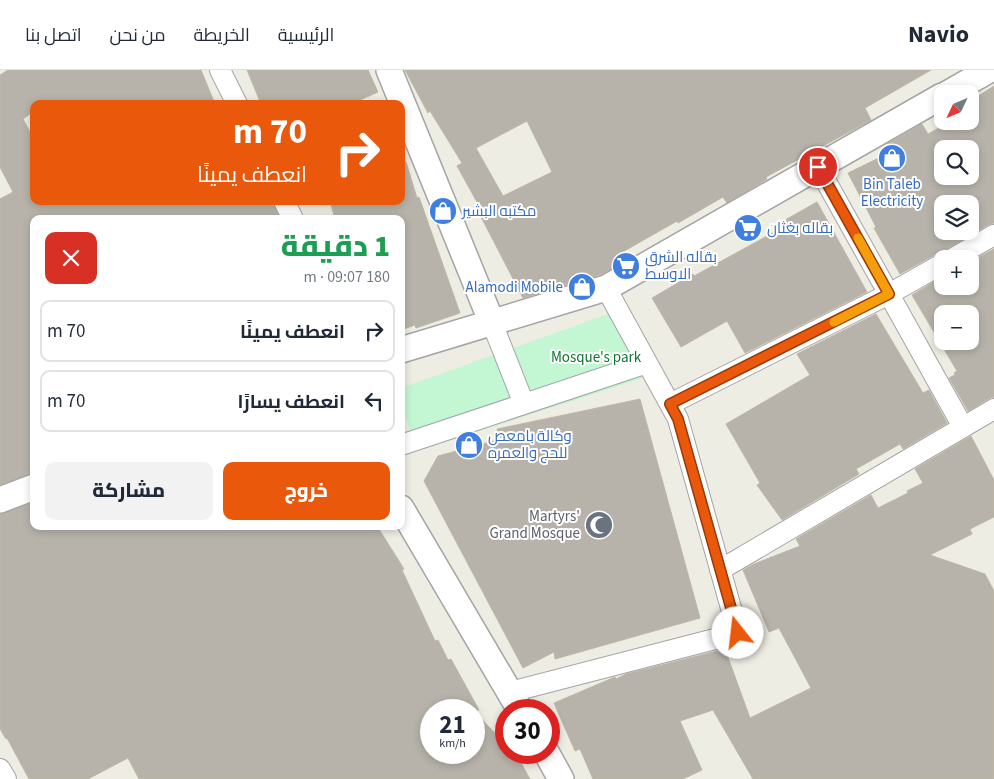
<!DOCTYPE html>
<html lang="ar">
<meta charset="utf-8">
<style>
:root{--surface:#fff;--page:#f2f2f3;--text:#1f2937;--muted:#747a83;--line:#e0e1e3;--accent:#ea580c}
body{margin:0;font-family:"Source Sans 3",Cairo,sans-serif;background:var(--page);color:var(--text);direction:rtl;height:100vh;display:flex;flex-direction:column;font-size:19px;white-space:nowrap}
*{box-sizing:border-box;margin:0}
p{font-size:16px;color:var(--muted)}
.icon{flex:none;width:28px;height:28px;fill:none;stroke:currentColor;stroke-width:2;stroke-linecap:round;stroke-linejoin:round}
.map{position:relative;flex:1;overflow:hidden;direction:ltr}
.details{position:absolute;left:30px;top:145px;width:375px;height:315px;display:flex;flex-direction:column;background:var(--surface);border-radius:10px;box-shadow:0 2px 8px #0003;direction:rtl}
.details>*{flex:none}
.top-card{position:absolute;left:30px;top:30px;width:375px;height:105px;border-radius:10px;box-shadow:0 2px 8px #0003;direction:rtl;background:#ea580c;color:#fff;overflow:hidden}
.needle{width:32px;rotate:226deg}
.controls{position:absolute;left:934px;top:15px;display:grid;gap:10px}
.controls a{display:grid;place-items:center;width:45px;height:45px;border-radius:10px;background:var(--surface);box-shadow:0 2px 8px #0003;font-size:25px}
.speed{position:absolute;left:420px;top:629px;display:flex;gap:10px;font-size:25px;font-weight:700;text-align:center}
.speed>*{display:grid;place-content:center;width:65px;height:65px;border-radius:50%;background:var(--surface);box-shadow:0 2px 8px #0003;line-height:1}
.speed small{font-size:12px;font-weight:400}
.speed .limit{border:8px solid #d22;background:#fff;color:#111}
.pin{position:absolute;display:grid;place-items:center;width:42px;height:42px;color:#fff;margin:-21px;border:2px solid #fff;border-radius:50%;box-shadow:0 1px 5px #0007}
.me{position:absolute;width:55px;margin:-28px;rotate:344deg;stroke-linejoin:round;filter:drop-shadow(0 0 4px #0008)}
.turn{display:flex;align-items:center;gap:18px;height:105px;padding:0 15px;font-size:22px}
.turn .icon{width:65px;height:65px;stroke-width:2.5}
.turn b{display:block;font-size:35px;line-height:42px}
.round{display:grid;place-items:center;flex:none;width:52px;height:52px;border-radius:10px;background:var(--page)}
.overview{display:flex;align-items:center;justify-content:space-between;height:85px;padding:0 15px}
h1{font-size:30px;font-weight:800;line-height:38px;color:#1e9e55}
.primary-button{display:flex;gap:10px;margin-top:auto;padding:10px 15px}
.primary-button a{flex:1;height:58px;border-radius:10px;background:var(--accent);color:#fff;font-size:20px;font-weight:800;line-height:58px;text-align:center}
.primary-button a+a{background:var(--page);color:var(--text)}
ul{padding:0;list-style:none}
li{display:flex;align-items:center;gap:15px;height:62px;margin:0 10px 8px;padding:0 5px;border:2px solid var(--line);border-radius:10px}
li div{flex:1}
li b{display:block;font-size:19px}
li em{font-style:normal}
header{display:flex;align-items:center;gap:30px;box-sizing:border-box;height:70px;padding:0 25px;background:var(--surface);border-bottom:1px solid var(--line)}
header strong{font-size:24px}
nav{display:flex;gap:28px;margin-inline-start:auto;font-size:18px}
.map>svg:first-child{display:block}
.park{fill:#c3f6d3}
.building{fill:#b7b3aa;stroke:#bfb7a7;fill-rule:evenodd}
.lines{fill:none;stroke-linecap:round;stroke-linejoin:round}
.minor-casing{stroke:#a4a4a4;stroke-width:22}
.tertiary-casing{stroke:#a4a4a4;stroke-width:28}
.minor{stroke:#fff;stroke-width:20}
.tertiary{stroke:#fff;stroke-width:25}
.route-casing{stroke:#983908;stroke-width:12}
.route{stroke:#ea580c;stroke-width:9}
.slow{stroke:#f59e0b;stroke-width:9}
.labels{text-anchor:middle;stroke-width:4;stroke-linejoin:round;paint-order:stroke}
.shop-label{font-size:15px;fill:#366cbe;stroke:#fff;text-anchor:start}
.park-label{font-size:15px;fill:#117532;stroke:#fff}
.worship-label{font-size:15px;fill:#5b616d;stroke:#fff;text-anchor:end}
</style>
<header>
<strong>Navio</strong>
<nav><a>الرئيسية</a><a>الخريطة</a><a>من نحن</a><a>اتصل بنا</a></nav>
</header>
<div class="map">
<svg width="994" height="709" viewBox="0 0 994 709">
<rect width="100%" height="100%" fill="#eeede4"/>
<!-- park -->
<path class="park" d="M611,243L649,306L418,381L401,335V318Z"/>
<!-- building -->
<path class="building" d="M8,0H201L215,34H34V41L23,49L34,69V131H272L280,149H34V403L0,415V129L13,122L0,97V5Z
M247,0H368L378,22L351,34H261Z
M405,0H931L865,38L871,50L766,107L767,109L727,133L723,127L678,153L677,151L619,184L623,192L607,201L599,205L523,228L480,145L483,143L457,96L462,93L430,41L428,43ZM527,51L552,102L503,126L476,78Z
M994,16V153L988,155L942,182L936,184L900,204L874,158L876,157L848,103L891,82L887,74L922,54L928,64L952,51H970V31ZM942,79H970V106H942ZM942,134H970V161H942Z
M401,92H406L417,128L419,127L460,243L416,258L415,255L401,260V149H335L330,131H401Z
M817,132L867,222L745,283L727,251L681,277L652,228L693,204L694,206L780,159L778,154Z
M994,179V327L988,329L968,341L949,308L955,305L954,303L957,301L912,225L942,207V216H970V192ZM942,244H970V271H942Z
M876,244L923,323L929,320L947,353L903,379L900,374L856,399L859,404L782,450L757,415L760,413L726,354L810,305L797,284Z
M640,329L700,548L555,589L554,582L523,598L424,411L438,386L501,369L497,359Z
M971,366L994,410V447L970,459L972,464L930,485L985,504L994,521V709H753L713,640L680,651L702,700L683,709H593L580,679L575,681L554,633L615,607L616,609L626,604L725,579L750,648L811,618L779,558L769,562L743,500L754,494L800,476L796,469L871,425L878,438L908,423L907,421L923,413L915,399Z
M34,432V456H377L404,499L402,500L435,571L438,570L448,590L451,589L479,640H431V682H474V641L506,675V682H513L522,692L521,693L530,709H139L128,688L88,709H29L7,668L6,669L0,659V444Z"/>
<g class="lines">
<defs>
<path id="minor" d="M220,0L237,34
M818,97L963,357
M284,131L293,149
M952,189L994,165
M492,253L524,334
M670,334L889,224L942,194
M401,375L647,293
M720,500L994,339
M510,622L738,563L678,349L606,218
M0,699L6,709"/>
<path id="tertiary" d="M389,0L492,253
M947,24L989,0
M401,280L606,218L942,26
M0,430L34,417
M401,438L520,640
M546,682L561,709"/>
</defs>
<!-- minor casing -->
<use href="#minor" class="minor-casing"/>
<!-- tertiary casing -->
<use href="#tertiary" class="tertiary-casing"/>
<!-- minor -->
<use href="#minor" class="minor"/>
<!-- tertiary -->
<use href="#tertiary" class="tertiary"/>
</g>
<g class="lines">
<defs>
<path id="route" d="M738,563L678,349L670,334L889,224L818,97"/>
</defs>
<!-- route casing -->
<use href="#route" class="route-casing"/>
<!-- route -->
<use href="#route" class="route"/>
<!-- slow -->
<path class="slow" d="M834,252L889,224L858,168"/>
</g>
<!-- icons -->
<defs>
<symbol id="shop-disc" viewBox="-11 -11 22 22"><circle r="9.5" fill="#3f7fe0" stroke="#fff"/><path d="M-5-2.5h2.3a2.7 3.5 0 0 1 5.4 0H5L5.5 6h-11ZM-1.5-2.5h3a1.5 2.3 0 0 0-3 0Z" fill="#fff"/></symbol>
<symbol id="supermarket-disc" viewBox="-11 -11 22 22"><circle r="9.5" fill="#3f7fe0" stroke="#fff"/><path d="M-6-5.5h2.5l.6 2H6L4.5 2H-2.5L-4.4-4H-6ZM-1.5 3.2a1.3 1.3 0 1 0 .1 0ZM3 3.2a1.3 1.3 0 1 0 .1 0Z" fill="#fff"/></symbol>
<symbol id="mosque-disc" viewBox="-11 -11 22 22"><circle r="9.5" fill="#6b7280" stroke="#fff"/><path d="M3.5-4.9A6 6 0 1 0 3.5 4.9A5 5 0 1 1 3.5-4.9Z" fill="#fff"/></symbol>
</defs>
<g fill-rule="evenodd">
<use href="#shop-disc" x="876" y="72" width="32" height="32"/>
<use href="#shop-disc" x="427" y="125" width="32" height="32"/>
<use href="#supermarket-disc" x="732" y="142" width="32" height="32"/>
<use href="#supermarket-disc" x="610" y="180" width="32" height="32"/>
<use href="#shop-disc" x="566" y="201" width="32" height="32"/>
<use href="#shop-disc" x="453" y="359" width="32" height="32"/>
<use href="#mosque-disc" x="583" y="439" width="32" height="32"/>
</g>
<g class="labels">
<!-- shop labels -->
<g class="shop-label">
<text x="892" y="119" text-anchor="middle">Bin Taleb<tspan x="892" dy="17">Electricity</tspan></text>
<text x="462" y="146">مكتبه البشير</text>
<text x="767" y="163">بقاله بغثان</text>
<text x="645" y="192">بقاله الشرق<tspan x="645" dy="17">الاوسط</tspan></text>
<text x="563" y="222" text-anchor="end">Alamodi Mobile</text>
<text x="488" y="371">وكالة بامعص<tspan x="488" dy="17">للحج والعمره</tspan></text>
</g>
<!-- park labels -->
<g class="park-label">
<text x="596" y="292">Mosque's park</text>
</g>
<!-- worship labels -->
<g class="worship-label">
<text x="580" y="451">Martyrs'<tspan x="580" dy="17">Grand Mosque</tspan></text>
</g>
</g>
</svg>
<div class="controls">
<a><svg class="needle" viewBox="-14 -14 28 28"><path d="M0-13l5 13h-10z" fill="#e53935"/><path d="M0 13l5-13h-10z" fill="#747a83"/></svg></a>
<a><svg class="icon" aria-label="search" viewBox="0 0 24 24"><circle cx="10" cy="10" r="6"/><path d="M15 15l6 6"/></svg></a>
<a><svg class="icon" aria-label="layers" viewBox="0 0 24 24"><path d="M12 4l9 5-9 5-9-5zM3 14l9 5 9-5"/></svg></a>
<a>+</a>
<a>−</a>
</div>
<div class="speed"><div>21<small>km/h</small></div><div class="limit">30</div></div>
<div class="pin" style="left:818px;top:97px;background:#d93025"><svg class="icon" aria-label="arrive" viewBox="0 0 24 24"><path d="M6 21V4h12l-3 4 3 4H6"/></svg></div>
<svg class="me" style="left:738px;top:563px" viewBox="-20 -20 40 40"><circle r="19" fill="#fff"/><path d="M0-13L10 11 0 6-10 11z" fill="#ea580c"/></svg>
<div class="top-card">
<div class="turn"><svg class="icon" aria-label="right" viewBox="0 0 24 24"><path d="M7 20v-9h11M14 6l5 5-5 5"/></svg><div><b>70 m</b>انعطف يمينًا</div></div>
</div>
<section class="details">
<div class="overview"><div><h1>1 دقيقة</h1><p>180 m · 09:07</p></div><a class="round" style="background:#d93025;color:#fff"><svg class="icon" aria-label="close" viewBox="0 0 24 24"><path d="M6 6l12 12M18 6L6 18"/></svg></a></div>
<ul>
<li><svg class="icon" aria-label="right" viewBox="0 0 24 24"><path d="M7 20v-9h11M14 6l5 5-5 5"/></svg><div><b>انعطف يمينًا</b></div><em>70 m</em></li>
<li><svg class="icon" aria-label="left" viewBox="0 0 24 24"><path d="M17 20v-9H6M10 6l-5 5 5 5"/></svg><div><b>انعطف يسارًا</b></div><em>70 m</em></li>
</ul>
<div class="primary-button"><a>خروج</a><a>مشاركة</a></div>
</section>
</div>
